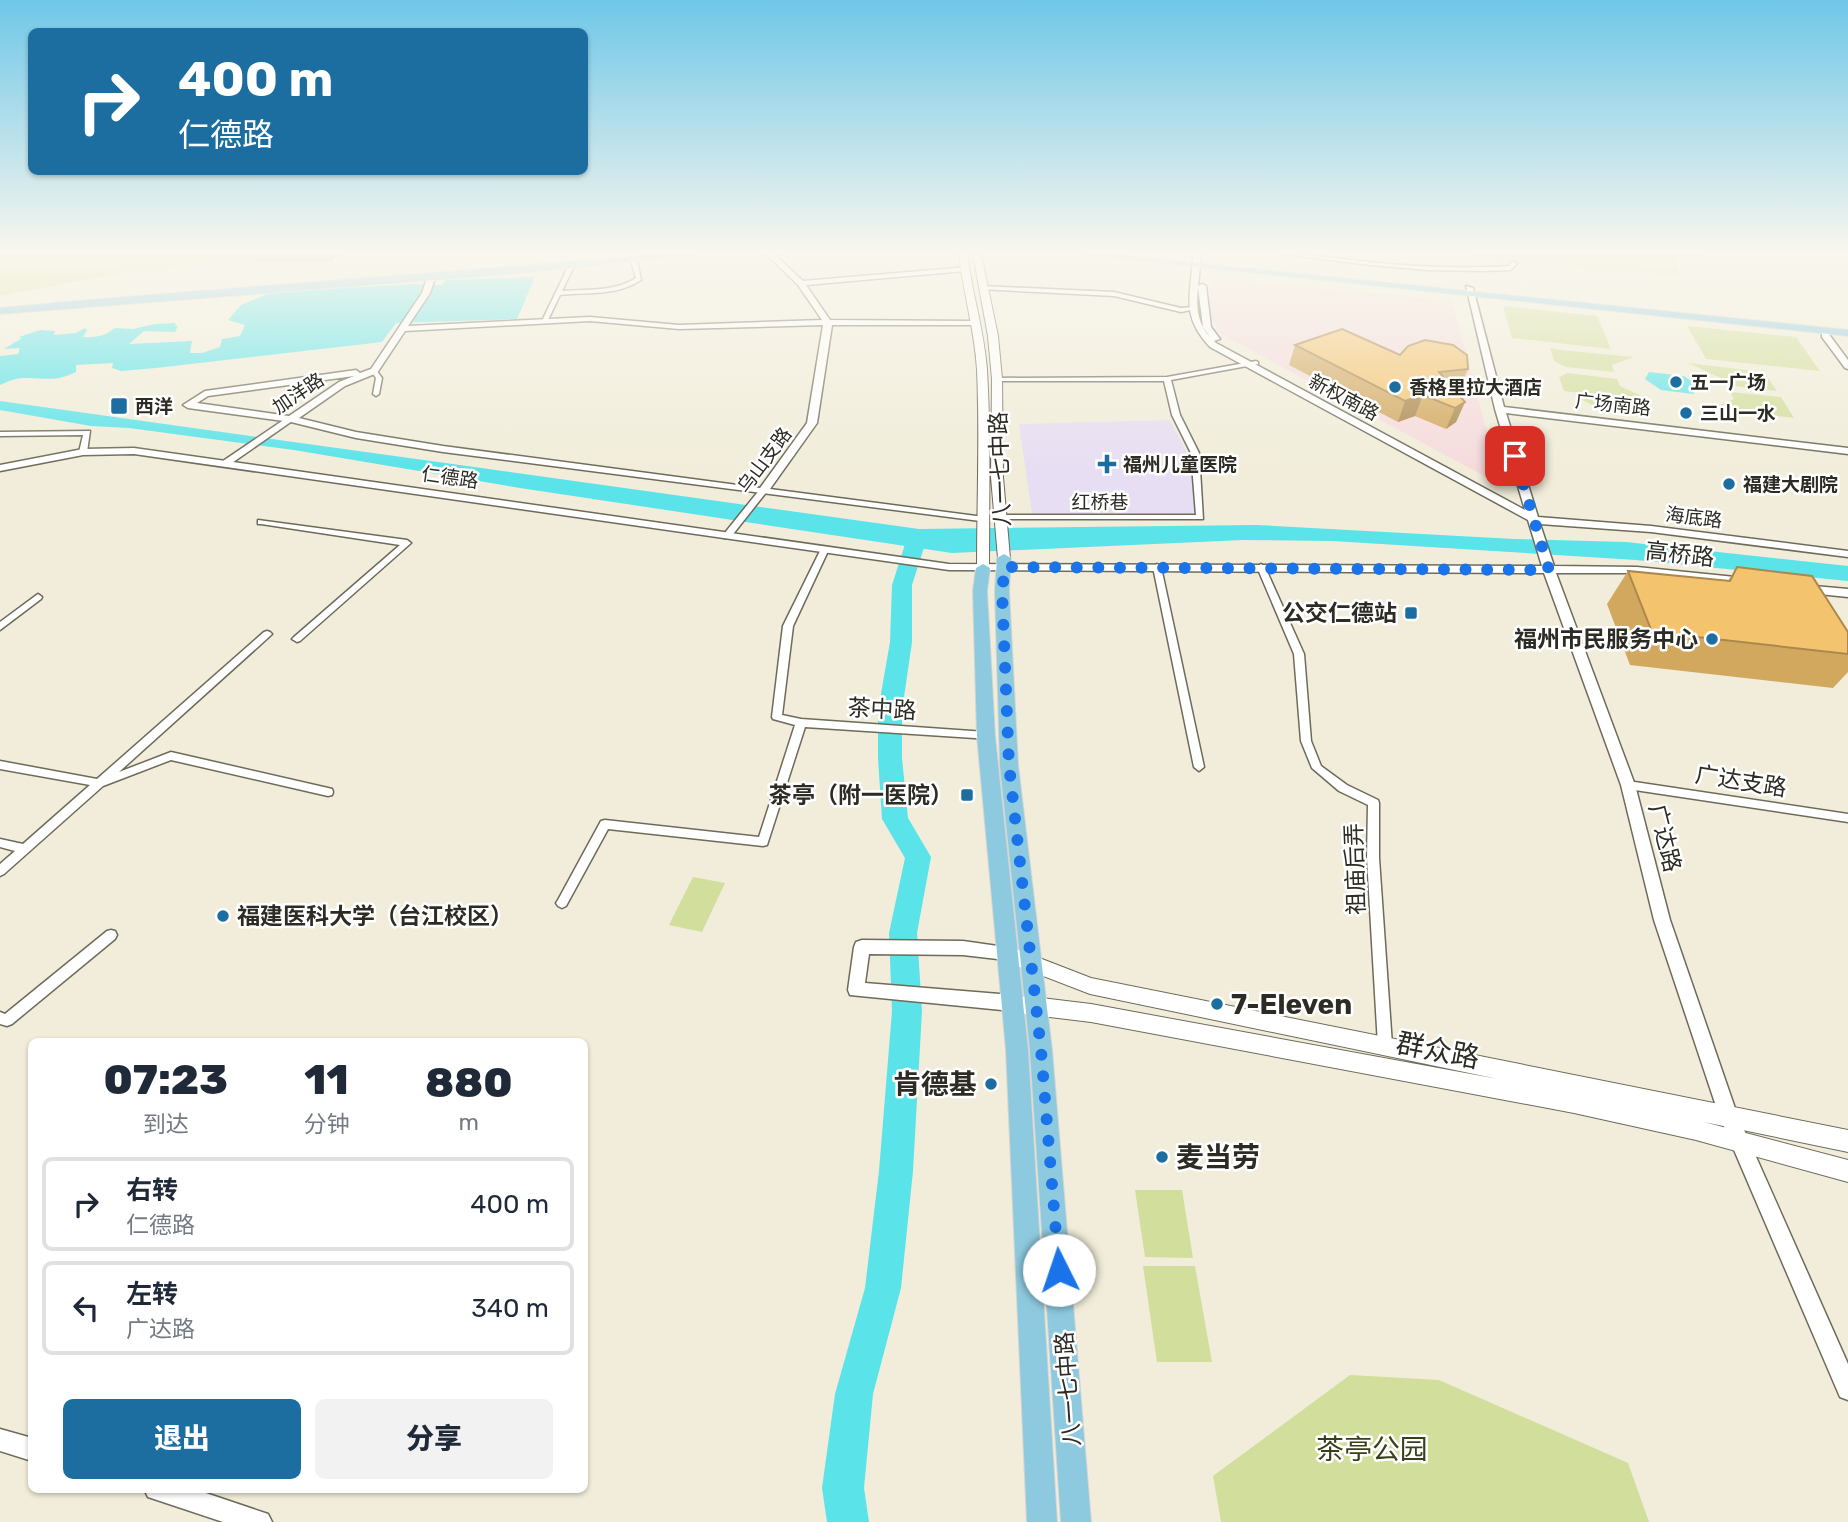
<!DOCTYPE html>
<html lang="zh">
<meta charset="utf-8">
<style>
:root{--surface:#fff;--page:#f2f2f3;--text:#1f2937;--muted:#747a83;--line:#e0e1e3;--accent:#1b6e9f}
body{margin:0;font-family:Rubik,"Noto Sans SC",sans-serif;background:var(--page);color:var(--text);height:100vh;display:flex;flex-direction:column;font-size:26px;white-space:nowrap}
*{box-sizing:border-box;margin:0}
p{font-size:23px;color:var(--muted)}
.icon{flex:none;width:38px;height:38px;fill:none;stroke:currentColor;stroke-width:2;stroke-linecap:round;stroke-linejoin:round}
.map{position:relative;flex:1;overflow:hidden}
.sheet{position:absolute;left:28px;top:1038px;width:560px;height:455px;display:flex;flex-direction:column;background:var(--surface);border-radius:10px;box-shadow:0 2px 5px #0004}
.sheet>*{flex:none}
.hud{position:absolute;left:28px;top:28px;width:560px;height:147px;border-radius:10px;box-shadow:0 2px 5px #0004;background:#1b6e9f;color:#fff;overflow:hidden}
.pin{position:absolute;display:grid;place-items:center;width:60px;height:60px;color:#fff;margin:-30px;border-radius:14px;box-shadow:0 4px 10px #0006}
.me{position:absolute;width:77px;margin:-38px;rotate:356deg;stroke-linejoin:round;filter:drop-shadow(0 0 5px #0008)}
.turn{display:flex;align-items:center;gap:24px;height:147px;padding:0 35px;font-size:32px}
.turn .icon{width:91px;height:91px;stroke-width:2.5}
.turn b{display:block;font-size:49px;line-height:60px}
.eta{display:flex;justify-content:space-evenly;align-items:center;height:119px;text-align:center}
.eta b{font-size:42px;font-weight:800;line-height:49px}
.cta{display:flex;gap:14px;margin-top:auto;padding:14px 35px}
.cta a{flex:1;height:80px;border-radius:10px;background:var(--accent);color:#fff;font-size:28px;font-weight:800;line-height:80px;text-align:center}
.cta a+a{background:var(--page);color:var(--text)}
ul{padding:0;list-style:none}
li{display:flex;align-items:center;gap:21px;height:94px;margin:0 14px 10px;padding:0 21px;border:4px solid var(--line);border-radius:10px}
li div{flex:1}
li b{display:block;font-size:26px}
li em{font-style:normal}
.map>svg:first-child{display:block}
.commercial{fill:#f6dbdd}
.medical{fill:#e7def3}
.green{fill:#d2de9c}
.water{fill:#5ae3e9}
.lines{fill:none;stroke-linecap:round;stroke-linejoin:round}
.river{fill:#5ae3e9;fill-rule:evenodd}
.minor-casing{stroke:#6e6b5a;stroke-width:3}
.tertiary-casing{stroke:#6e6b5a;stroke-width:3}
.secondary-casing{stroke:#6e6b5a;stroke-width:2}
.primary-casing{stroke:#d5d5d3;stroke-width:2}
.minor{fill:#fff;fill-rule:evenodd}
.tertiary{fill:#fff;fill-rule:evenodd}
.secondary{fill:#fff;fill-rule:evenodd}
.primary{fill:#8ecadf;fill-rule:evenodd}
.wall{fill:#d2a85f}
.shaded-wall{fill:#ab884d}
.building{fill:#f4c36e;stroke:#ab884d;stroke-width:2}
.route{stroke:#1a73e8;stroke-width:12;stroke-dasharray:0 21.6}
.poi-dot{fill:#1b6e9f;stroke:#fff;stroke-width:2.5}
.labels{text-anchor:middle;stroke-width:5;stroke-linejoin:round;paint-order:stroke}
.far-poi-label{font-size:19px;font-weight:bold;fill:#2c2b24;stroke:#fff;text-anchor:start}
.far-street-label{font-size:19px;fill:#2c2b24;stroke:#fff}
.street-label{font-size:23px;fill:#2c2b24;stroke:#fff}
.poi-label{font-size:23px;font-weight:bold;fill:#2c2b24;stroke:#fff;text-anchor:end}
.near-poi-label{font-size:28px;font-weight:bold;fill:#2c2b24;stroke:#fff;text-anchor:start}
.near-street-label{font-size:28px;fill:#2c2b24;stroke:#fff}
.near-park-label{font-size:28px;fill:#393f18;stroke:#fff}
</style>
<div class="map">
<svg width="1848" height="1522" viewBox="0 0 1848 1522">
<rect width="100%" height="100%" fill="#f1edda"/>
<!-- commercial -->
<path class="commercial" d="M1211,277L1452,301L1501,485L1219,333L1208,310Z"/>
<!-- medical -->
<path class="medical" d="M1170,420L1189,457L1196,513H1032L1019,424Z"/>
<!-- green -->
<path class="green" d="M0,254H259L250,264L136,270L0,296Z
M1463,254H1716L1676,259L1679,275L1514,263Z
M1503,306L1597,316L1611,349L1512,338Z
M1687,326L1796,337L1820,371L1706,359Z
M1550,348L1561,350L1634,357L1612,365L1614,372L1566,367L1554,361Z
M1688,363L1764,372L1777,391L1727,385L1723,379Z
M1568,373L1617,379L1620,386L1654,402L1564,391L1559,377Z
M1730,392L1781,397L1794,418L1712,408L1734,399Z
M1577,397L1640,404L1643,410L1598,408Z
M693,877L725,883L702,932L669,925Z
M1135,1190H1182L1193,1258L1145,1257Z
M1143,1266H1195L1212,1362H1157Z
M1350,1375L1439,1380L1628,1463L1649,1522H1221L1213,1476Z"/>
<!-- water -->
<path class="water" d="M535,277L517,319L396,323L382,342L156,368L121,371L112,368L113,363L76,365V372C53,383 46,377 23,378C15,378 7,382 0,385V356L18,354L20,348L4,349L22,338L19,337L40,330L55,331L54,335L76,333L85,328L87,330L83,337C95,338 105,336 115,328L133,329L155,324L176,323L175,326H178L175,332L144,331L129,344L192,341L190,353H202L220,347L222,339L240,336L245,325L228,320L241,305L272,292L415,284L442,285L445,280Z
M1649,372L1684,376L1700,387L1693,394L1661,390L1645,379Z
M0,401L919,529L1256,525L1514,539L1626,542L1848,566V581L1636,560L1333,541L1243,540L952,553L520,488L294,450L129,428L91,426L0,410Z"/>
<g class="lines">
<!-- river -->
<path class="river" d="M917,532L927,538L912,585V642L902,711V758L908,818L931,857L917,933L922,1011L913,1171L901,1288L873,1394L864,1488L869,1522H827L822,1488L835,1394L865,1288L879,1171L892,1011L889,933L905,858L882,819L878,758V711L890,642L892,585L907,538Z"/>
<defs>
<path id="minor" d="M1283,254C1312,254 1341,259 1369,262C1416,267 1462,269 1509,266L1512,262L1517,263L1511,270L1484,271L1428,270L1370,265Z
M634,259L637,261L641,280C617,296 588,292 560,295L547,322L542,321L569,265L574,266L562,291C587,289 614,292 636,278L631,261Z
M982,286L1114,292L1181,308L1193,307L1196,309L1181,312L1114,296L980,289V287Z
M1256,361L1258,362V364L1171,380L1180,415L1199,453L1203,519H1000L996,517L1000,515H1196L1191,453L1172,415L1164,381H997L994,379L995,378L1167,377Z
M374,369L376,370L382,378L379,394L376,396L373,394L376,378L371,371Z
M288,417L295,419L229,465H223V461Z
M90,431L87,452L83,454L79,452L83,435L0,436V432Z
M761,488H764L768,490L730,538H724V534Z
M258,520L407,540L411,543L300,641L297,642L292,639L294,637L400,545L261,524H258Z
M824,548L828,551L793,626L782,715L801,719L986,732L990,733L991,736L990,739L805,727L767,845L763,846L608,829L566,906L562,908L558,906L556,903L558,900L601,821L605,820L759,837L795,725L773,719L772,717L783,626L820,551Z
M1157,564L1161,567L1204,767L1199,771L1194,767L1153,567Z
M1261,564L1265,567L1304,654L1311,741L1321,766L1347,785L1378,800L1379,803V858L1392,1045L1390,1049L1385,1051L1380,1049L1378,1045L1367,858L1368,805L1339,791L1312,768L1301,741L1294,654L1257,567Z
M38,594L42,597L41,599L0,630V622Z
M267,631L270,632L272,634L270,636L119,772L171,752L328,788L332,789L333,792L332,795L328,796L171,760L103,786L4,874L0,876V864L15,851L0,847V839L23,844L90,785L0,769V761L97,779L264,632Z
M1628,781L1848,814V822L1628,789L1624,788L1623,785L1624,782Z
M111,930L115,931L117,935L115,939L12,1024L7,1026L0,1024V1012L5,1014L107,931Z"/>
<path id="tertiary" d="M766,254H774L803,281L968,267V271H965L806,285L830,320L974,321L978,323L974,325H832L817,423L770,489L984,517L989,520L988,522L443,452L356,438L291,422L188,408L183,405L205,391L356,370L360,373L371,369L422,293L428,275L432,273L436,275L430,293L408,326L590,317L679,325L822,320L798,285ZM590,321L679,329L823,325L807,423L760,488L443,446L356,432L299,418L345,386L377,373L405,331ZM354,376L339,382L289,416L197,403L208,396Z
M1193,254H1201L1198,286L1202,284L1206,286L1211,327L1220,339L1214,341L1216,343L1525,510L1495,409L1466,286L1473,288L1504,407L1848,448V454L1506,413L1538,517L1651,526L1848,551V557L1651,532L1540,524L1554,566L1637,567L1745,578L1751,582L1745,586L1637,573H1556L1635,785L1670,920L1737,1114L1848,1364V1400L1840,1397L1719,1115L1654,920L1621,785L1544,573L949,570L134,454L83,455L0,471V465L83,449L134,448L949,564L1542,566L1528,520L1210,347C1179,314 1192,294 1193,254ZM1198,287L1203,327L1210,337C1197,323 1196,306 1198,287Z
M1822,333H1828L1848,360V369L1845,368L1822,337Z
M1803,585L1848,589V597L1799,592L1797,589Z
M862,940L963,941L1012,948L1014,953L1012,958L1006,960L963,955L869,954L865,983L1012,995L1018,998L1021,1003L1018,1008L1012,1011L850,995L848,990L854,947L856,942Z
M0,1429L32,1438V1461L0,1451Z
M144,1489H194L268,1514L272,1522H223L148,1497Z"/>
<path id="secondary" d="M959,254H967C972,293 984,330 987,370C991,435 989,502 989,568L983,572L977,568C977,502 980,436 977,370C975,331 963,293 959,254Z
M973,254H981L998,336L1002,379L1003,477L1010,558L1004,562L998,558L991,477L992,379L988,336Z
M1006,945L1091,978L1848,1130V1152L1704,1122L1848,1160V1182L1696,1140L1574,1113L1091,1022L1025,1014L1018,1011L1015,1005L1018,999L1025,996L1091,1004L1498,1079L1090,994L999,959L997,953L999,947Z"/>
<path id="primary" d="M666,254H700L522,273L0,314V308L87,300Z
M1076,254H1109L1848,330V336Z
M1004,554L1011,558L1009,591L1018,765L1052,1050L1091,1522H1061L1030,1050L1000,765L995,591L997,558Z
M983,564L990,568L987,591L995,736L1028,1050L1057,1522H1027L1006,1050L977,736L973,591L976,568Z"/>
</defs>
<!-- minor casing -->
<use href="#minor" class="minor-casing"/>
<!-- tertiary casing -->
<use href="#tertiary" class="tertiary-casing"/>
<!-- secondary casing -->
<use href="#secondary" class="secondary-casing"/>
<!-- primary casing -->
<use href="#primary" class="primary-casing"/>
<!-- minor -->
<use href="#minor" class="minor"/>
<!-- tertiary -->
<use href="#tertiary" class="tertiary"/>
<!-- secondary -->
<use href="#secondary" class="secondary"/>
<!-- primary -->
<use href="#primary" class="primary"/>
</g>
<!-- wall -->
<path class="wall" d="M251,254H339L331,262L255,263Z
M1295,345L1468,369L1460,389L1454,390L1465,402L1456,422L1446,429L1415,416L1398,422L1289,365Z
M1737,567L1848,632V672L1833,688L1630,665L1607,604L1628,571L1728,581Z"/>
<!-- shaded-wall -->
<path class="shaded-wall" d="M328,254H339L331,262Z
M1423,395L1415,416L1398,422L1405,401Z
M1465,402L1456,422L1446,429L1455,408Z"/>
<!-- building -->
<path class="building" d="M1342,329L1400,355L1408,346L1425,340L1453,345L1467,355L1468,369L1439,372L1465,402L1455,408L1423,395L1405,401L1295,345Z
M1737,567L1812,576L1848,632V654L1652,632L1628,571L1730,581Z"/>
<!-- sky -->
<linearGradient id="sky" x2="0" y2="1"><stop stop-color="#6fc7e8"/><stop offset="0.54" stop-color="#f9f7ee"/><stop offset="1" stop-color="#f9f7ee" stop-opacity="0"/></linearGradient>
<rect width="1848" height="467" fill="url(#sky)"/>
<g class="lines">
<!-- route -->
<path class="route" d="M1059,1270L1041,1050L1009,765L1002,591L1005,567L1549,570L1515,456"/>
</g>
<!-- markers -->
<g class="poi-dot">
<circle cx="1676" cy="382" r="7"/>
<circle cx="1395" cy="387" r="7"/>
<rect x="110" y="397" width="18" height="18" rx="3.5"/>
<circle cx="1686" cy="413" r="7"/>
<path d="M1103.5 453.5h7v7h7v7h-7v7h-7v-7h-7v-7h7z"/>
<circle cx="1729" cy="484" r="7"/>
<rect x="1404" y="606" width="14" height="14" rx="3.5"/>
<circle cx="1712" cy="639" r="7"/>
<rect x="960" y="788" width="14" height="14" rx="3.5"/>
<circle cx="223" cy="916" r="7"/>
<circle cx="1217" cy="1004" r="7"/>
<circle cx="991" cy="1084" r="7"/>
<circle cx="1162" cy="1157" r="7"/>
</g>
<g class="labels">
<!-- far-poi labels -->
<g class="far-poi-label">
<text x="1690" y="389">五一广场</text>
<text x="1409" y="394">香格里拉大酒店</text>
<text x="135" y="413">西洋</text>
<text x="1700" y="420">三山一水</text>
<text x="1123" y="471">福州儿童医院</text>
<text x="1743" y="491">福建大剧院</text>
</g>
<!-- far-street labels -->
<g class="far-street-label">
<text transform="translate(298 393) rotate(-34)" y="7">加洋路</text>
<text transform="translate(1344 397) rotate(28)" y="7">新权南路</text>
<text transform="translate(1613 404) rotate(6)" y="7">广场南路</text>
<text transform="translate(764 460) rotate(-53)" y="7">乌山支路</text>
<text transform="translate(450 477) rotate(8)" y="7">仁德路</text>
<text x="1100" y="509">红桥巷</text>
<text transform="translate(1694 517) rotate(7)" y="7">海底路</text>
</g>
<!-- street labels -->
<g class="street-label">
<text transform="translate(1000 469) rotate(-92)" y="8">八一七中路</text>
<text transform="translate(1680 554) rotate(6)" y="8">高桥路</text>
<text transform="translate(882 709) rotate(3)" y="8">茶中路</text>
<text transform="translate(1741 781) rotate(9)" y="8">广达支路</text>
<text transform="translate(1665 838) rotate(76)" y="8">广达路</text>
<text transform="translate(1355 869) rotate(-92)" y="8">祖庙后弄</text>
<text transform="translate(1068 1389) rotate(-94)" y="8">八一七中路</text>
</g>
<!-- poi labels -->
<g class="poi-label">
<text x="1397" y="621">公交仁德站</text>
<text x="1698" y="647">福州市民服务中心</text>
<text x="953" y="803">茶亭（附一医院）</text>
<text x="237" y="924" text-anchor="start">福建医科大学（台江校区）</text>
</g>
<!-- near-poi labels -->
<g class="near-poi-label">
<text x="1231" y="1014">7-Eleven</text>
<text x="977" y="1094" text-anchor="end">肯德基</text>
<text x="1176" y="1167">麦当劳</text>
</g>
<!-- near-street labels -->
<g class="near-street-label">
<text transform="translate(1438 1050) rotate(11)" y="10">群众路</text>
</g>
<!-- near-park labels -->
<g class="near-park-label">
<text x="1372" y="1459">茶亭公园</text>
</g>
</g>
</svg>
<div class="pin" style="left:1515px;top:456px;background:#d93025"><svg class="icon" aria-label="arrive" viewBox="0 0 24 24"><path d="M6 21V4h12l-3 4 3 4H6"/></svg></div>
<svg class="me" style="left:1059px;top:1270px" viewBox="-20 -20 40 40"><circle r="19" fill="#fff"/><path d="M0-13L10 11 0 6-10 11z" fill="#1a73e8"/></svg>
<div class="hud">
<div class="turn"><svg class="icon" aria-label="right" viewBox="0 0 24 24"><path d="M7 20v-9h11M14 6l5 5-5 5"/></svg><div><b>400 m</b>仁德路</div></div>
</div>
<section class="sheet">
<div class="eta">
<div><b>07:23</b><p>到达</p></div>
<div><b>11</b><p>分钟</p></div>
<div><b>880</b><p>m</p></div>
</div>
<ul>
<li><svg class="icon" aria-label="right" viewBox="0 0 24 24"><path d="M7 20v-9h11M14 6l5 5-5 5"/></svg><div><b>右转</b><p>仁德路</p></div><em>400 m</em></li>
<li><svg class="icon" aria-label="left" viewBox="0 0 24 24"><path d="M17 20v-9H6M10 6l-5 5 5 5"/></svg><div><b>左转</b><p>广达路</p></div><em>340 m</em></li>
</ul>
<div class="cta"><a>退出</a><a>分享</a></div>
</section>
</div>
